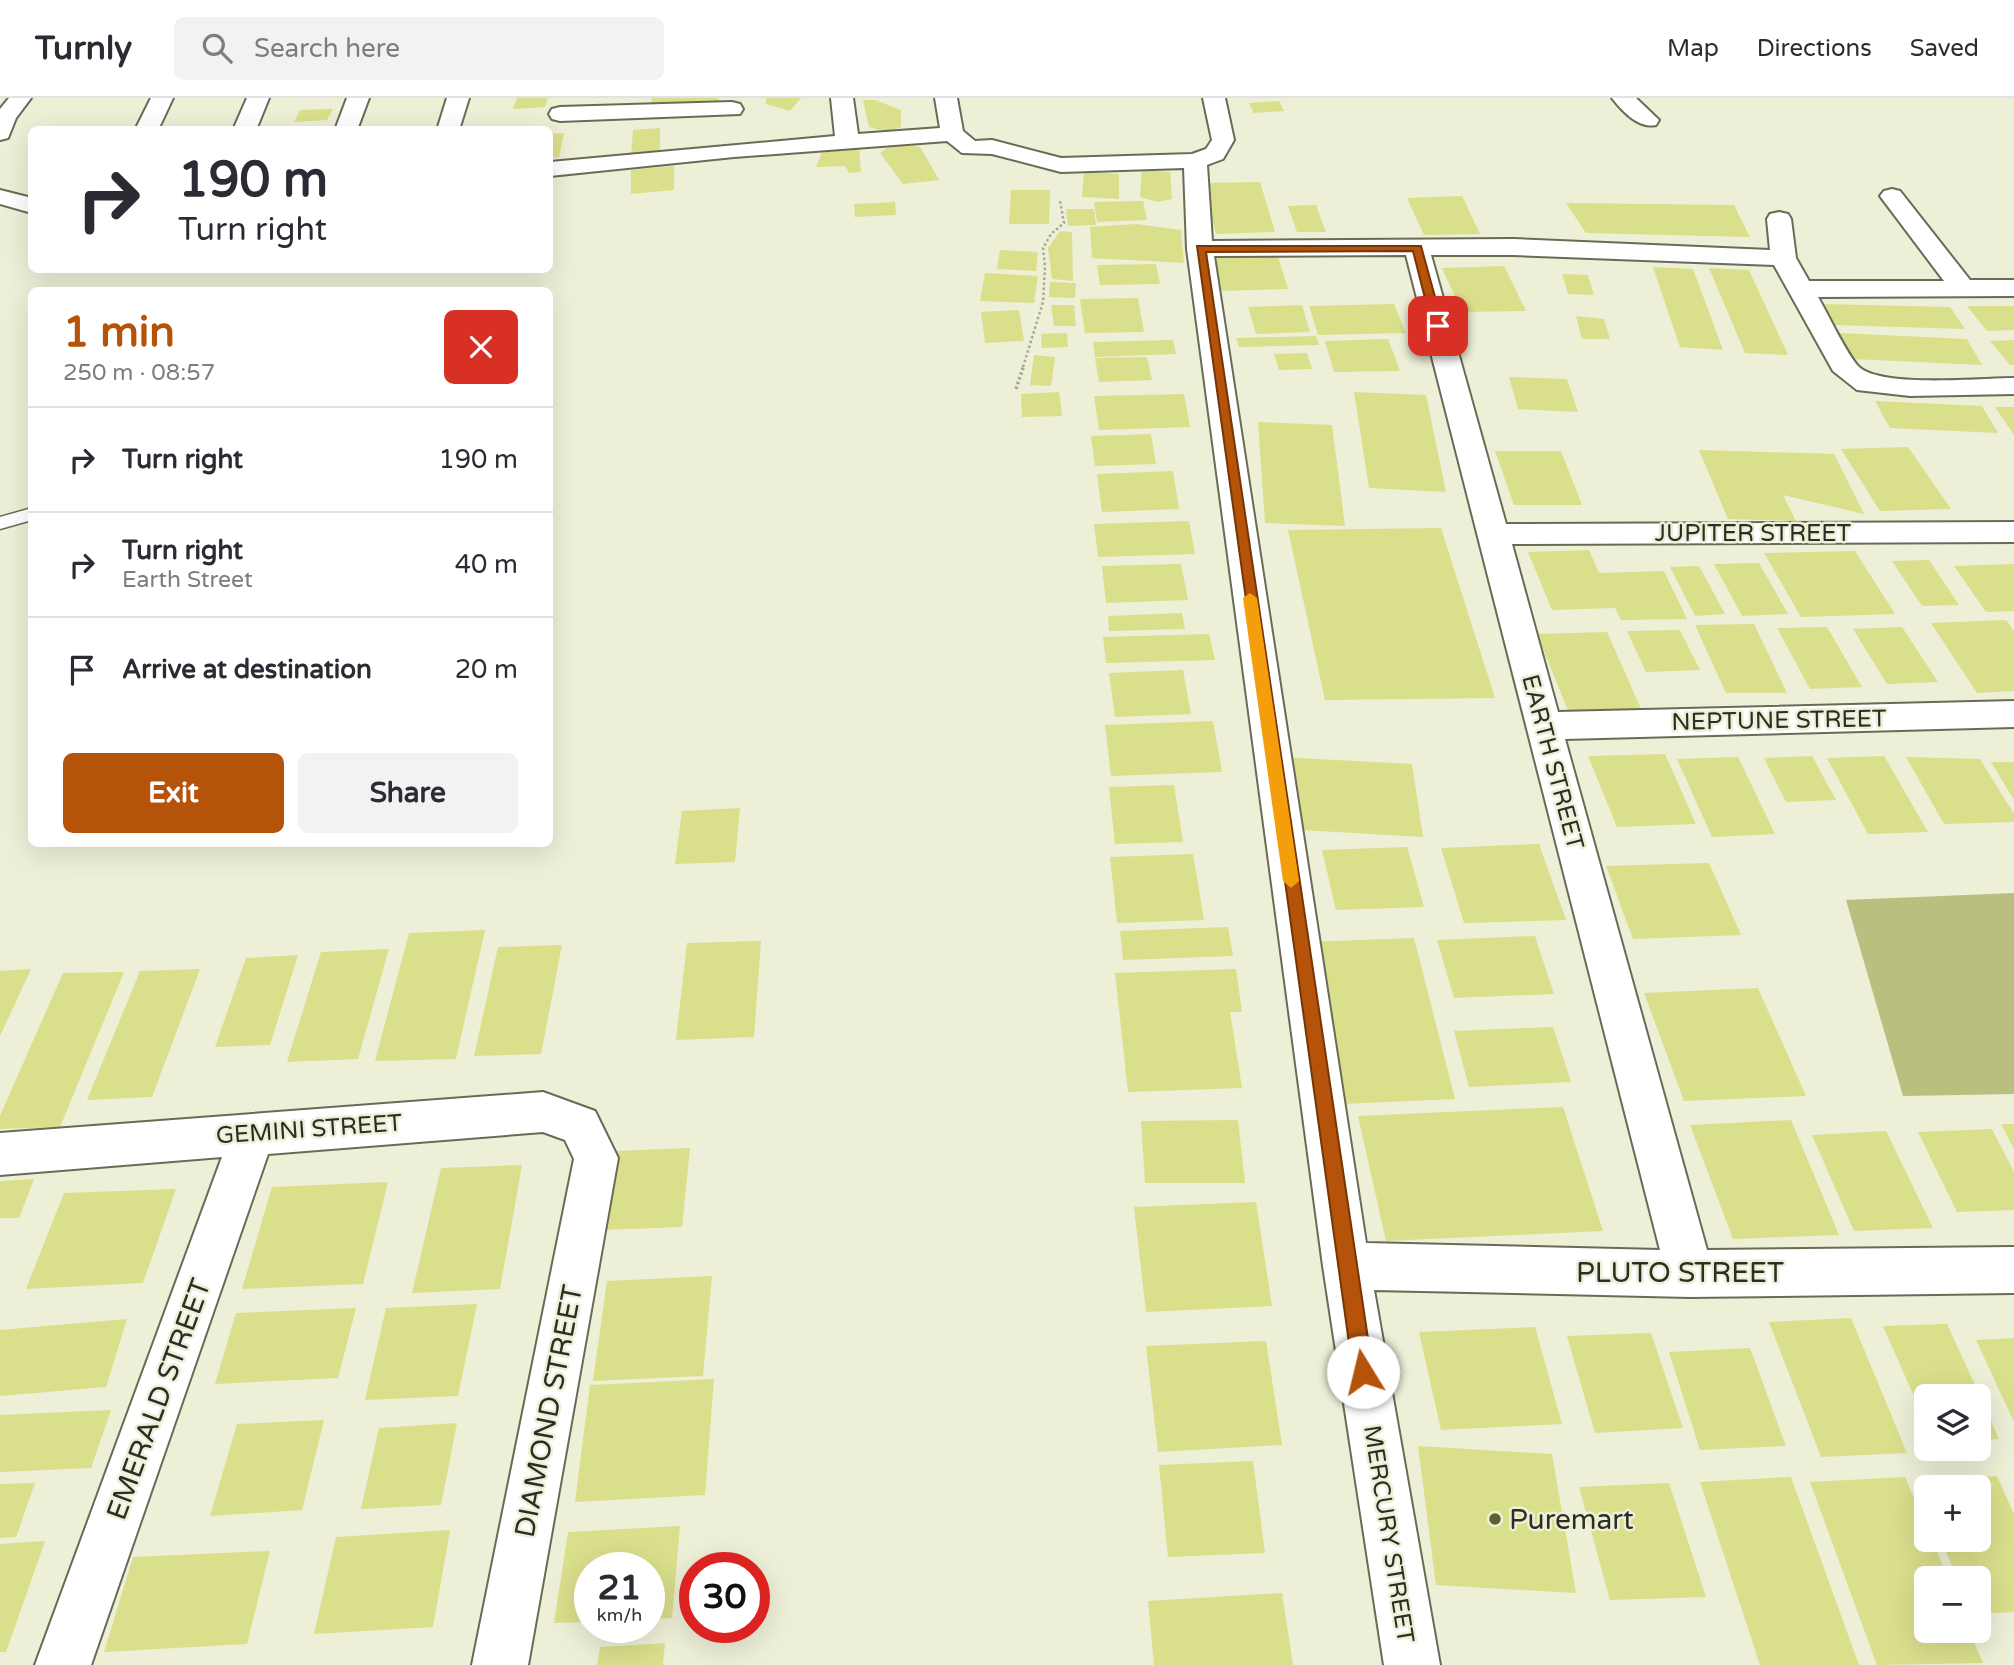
<!DOCTYPE html>
<meta charset="utf-8">
<style>
body{margin:0;font-family:"Varela Round",sans-serif;background:#f2f2f3;color:#2b2b33;height:100vh;display:flex;flex-direction:column;font-size:26px;white-space:nowrap}
*{box-sizing:border-box;margin:0}
p{font-size:23px;color:#7c7c81}
.icon{flex:none;width:38px;height:38px;fill:none;stroke:currentColor;stroke-width:2;stroke-linecap:round;stroke-linejoin:round}
.map{position:relative;flex:1;overflow:hidden}
.sheet{position:absolute;left:28px;top:189px;width:525px;height:560px;display:flex;flex-direction:column;background:#fff;border-radius:10px;box-shadow:0 7px 28px #0002}
.sheet>*{flex:none}
.hud{position:absolute;left:28px;top:28px;width:525px;height:147px;border-radius:10px;box-shadow:0 7px 28px #0002;background:#fff;color:#2b2b33;overflow:hidden}
.tools{position:absolute;left:1914px;top:1286px;display:grid;gap:14px}
.tools a{display:grid;place-items:center;width:77px;height:77px;border-radius:10px;background:#fff;box-shadow:0 7px 28px #0002;font-size:35px}
.speed{position:absolute;left:574px;top:1454px;display:flex;gap:14px;font-size:35px;font-weight:700;text-align:center}
.speed>*{display:grid;place-content:center;width:91px;height:91px;border-radius:50%;background:#fff;box-shadow:0 7px 28px #0002;line-height:1}
.speed small{font-size:18px;font-weight:400}
.speed .limit{border:10px solid #d22;background:#fff;color:#111}
.pin{position:absolute;display:grid;place-items:center;width:60px;height:60px;color:#fff;margin:-30px;border-radius:14px;box-shadow:0 4px 10px #0006}
.me{position:absolute;width:77px;margin:-38px;rotate:351deg;stroke-linejoin:round;filter:drop-shadow(0 0 5px #0008)}
.turn{display:flex;align-items:center;gap:24px;height:147px;padding:0 35px;font-size:32px}
.turn .icon{width:91px;height:91px;stroke-width:2.5}
.turn b{display:block;font-size:49px;line-height:60px}
.round{display:grid;place-items:center;flex:none;width:74px;height:74px;border-radius:10px;background:#f2f2f3}
.head{display:flex;align-items:center;justify-content:space-between;height:119px;padding:0 35px}
h1{font-size:42px;font-weight:800;line-height:52px;color:#b45309}
.cta{display:flex;gap:14px;margin-top:auto;padding:14px 35px}
.cta a{flex:1;height:80px;border-radius:10px;background:#b45309;color:#fff;font-size:28px;font-weight:800;line-height:80px;text-align:center}
.cta a+a{background:#f2f2f3;color:#2b2b33}
ul{padding:0;list-style:none}
li{display:flex;align-items:center;gap:21px;height:105px;padding:0 35px;border-top:2px solid #e1e1e2}
li div{flex:1}
li b{display:block;font-size:26px}
li em{font-style:normal}
header{display:flex;align-items:center;gap:42px;box-sizing:border-box;height:98px;padding:0 35px;background:#fff;border-bottom:2px solid #e1e1e2}
header strong{font-size:33px}
nav{display:flex;gap:38px;margin-inline-start:auto;font-size:24px}
.search{width:490px;height:63px;background:#f2f2f3;display:flex;align-items:center;gap:18px;box-sizing:border-box;padding:0 24px;border-radius:10px;color:#7c7c81;font-size:26px}
.map>svg:first-child{display:block}
</style>
<header>
<strong>Turnly</strong>
<div class="search"><svg class="icon" aria-label="search" viewBox="0 0 24 24"><circle cx="10" cy="10" r="6"/><path d="M15 15l6 6"/></svg>Search here</div>
<nav><a>Map</a><a>Directions</a><a>Saved</a></nav>
</header>
<div class="map">
<svg width="2014" height="1567" viewBox="0 0 2014 1567">
<rect width="100%" height="100%" fill="#edefd7"/>
<path fill="#babe7f" d="M 2014,795 L 2014,996 L 1903,998 L 1846,802 Z"/>
<g fill="#dadf8c">
<path d="M 517,0 L 548,0 L 545,9 L 513,11 Z"/>
<path d="M 652,0 L 719,0 L 718,5 L 651,5 Z"/>
<path d="M 766,0 L 801,0 L 790,13 L 766,6 Z"/>
<path d="M 863,2 L 875,2 L 901,12 L 901,29 L 886,34 L 869,29 Z"/>
<path d="M 1279,3 L 1284,13 L 1254,15 L 1249,5 Z"/>
<path d="M 333,11 L 327,22 L 294,24 L 300,12 Z"/>
<path d="M 660,30 L 660,55 L 631,57 L 633,32 Z"/>
<path d="M 564,35 L 559,59 L 550,60 L 550,36 Z"/>
<path d="M 894,45 L 920,49 L 939,82 L 903,86 L 880,55 Z"/>
<path d="M 859,48 L 861,74 L 849,75 L 845,68 L 816,69 L 824,50 Z"/>
<path d="M 674,68 L 674,92 L 631,96 L 631,72 Z"/>
<path d="M 1142,72 L 1170,74 L 1172,101 L 1158,104 L 1140,99 Z"/>
<path d="M 1084,74 L 1119,76 L 1119,101 L 1082,99 Z"/>
<path d="M 1260,84 L 1275,134 L 1216,136 L 1202,85 Z"/>
<path d="M 1011,92 L 1050,92 L 1049,126 L 1009,126 Z"/>
<path d="M 1462,98 L 1480,136 L 1424,137 L 1407,100 Z"/>
<path d="M 1143,103 L 1147,122 L 1097,124 L 1094,104 Z"/>
<path d="M 895,104 L 896,117 L 855,119 L 854,106 Z"/>
<path d="M 1566,105 L 1734,107 L 1750,139 L 1586,135 Z"/>
<path d="M 1316,107 L 1326,134 L 1297,134 L 1288,108 Z"/>
<path d="M 1066,111 L 1094,111 L 1096,127 L 1068,128 Z"/>
<path d="M 1136,126 L 1181,132 L 1184,165 L 1092,160 L 1090,129 Z"/>
<path d="M 1060,133 L 1072,134 L 1073,183 L 1052,181 L 1048,150 Z"/>
<path d="M 1000,152 L 1038,154 L 1036,173 L 997,171 Z"/>
<path d="M 1277,155 L 1288,191 L 1216,193 L 1207,157 Z"/>
<path d="M 1156,166 L 1160,186 L 1100,187 L 1097,167 Z"/>
<path d="M 1504,168 L 1526,213 L 1462,214 L 1442,170 Z"/>
<path d="M 1653,169 L 1693,171 L 1723,252 L 1680,249 Z"/>
<path d="M 1709,170 L 1749,172 L 1788,257 L 1745,255 Z"/>
<path d="M 985,175 L 1038,178 L 1034,205 L 980,203 Z"/>
<path d="M 1562,176 L 1588,177 L 1594,197 L 1568,196 Z"/>
<path d="M 1050,184 L 1076,185 L 1075,200 L 1049,199 Z"/>
<path d="M 1138,200 L 1144,234 L 1085,235 L 1080,201 Z"/>
<path d="M 1394,206 L 1406,235 L 1318,237 L 1309,208 Z"/>
<path d="M 1822,206 L 1950,209 L 1965,231 L 1833,227 Z"/>
<path d="M 1051,207 L 1074,207 L 1076,228 L 1054,228 Z"/>
<path d="M 1302,207 L 1310,234 L 1256,236 L 1248,209 Z"/>
<path d="M 1967,208 L 2014,208 L 2014,232 L 1987,233 Z"/>
<path d="M 1019,212 L 1024,243 L 985,245 L 981,214 Z"/>
<path d="M 1576,218 L 1604,221 L 1610,241 L 1582,241 Z"/>
<path d="M 1067,235 L 1068,249 L 1042,250 L 1041,236 Z"/>
<path d="M 1839,235 L 1967,241 L 1982,267 L 1852,261 Z"/>
<path d="M 1316,238 L 1319,247 L 1239,249 L 1236,240 Z"/>
<path d="M 1388,241 L 1400,273 L 1334,274 L 1325,243 Z"/>
<path d="M 1173,242 L 1176,256 L 1095,259 L 1093,244 Z"/>
<path d="M 2014,242 L 2014,267 L 2010,267 L 1990,243 Z"/>
<path d="M 1307,255 L 1312,271 L 1279,272 L 1274,256 Z"/>
<path d="M 1034,257 L 1055,259 L 1051,288 L 1030,287 Z"/>
<path d="M 1147,259 L 1152,282 L 1099,284 L 1095,260 Z"/>
<path d="M 1509,279 L 1567,281 L 1578,314 L 1518,311 Z"/>
<path d="M 1059,294 L 1062,318 L 1022,319 L 1021,296 Z"/>
<path d="M 1354,294 L 1426,297 L 1446,394 L 1369,390 Z"/>
<path d="M 1184,296 L 1190,329 L 1099,332 L 1094,298 Z"/>
<path d="M 1875,303 L 1982,308 L 1998,335 L 1890,330 Z"/>
<path d="M 1995,309 L 2014,309 L 2014,337 Z"/>
<path d="M 1258,324 L 1332,327 L 1345,428 L 1265,425 Z"/>
<path d="M 1151,336 L 1156,366 L 1095,368 L 1091,338 Z"/>
<path d="M 1908,349 L 1951,411 L 1880,413 L 1841,351 Z"/>
<path d="M 1699,352 L 1834,356 L 1864,416 L 1783,397 L 1796,423 L 1728,421 Z"/>
<path d="M 1495,353 L 1561,353 L 1582,407 L 1514,407 Z"/>
<path d="M 1173,373 L 1179,411 L 1102,414 L 1097,376 Z"/>
<path d="M 1189,423 L 1195,456 L 1098,459 L 1094,426 Z"/>
<path d="M 1441,430 L 1495,600 L 1325,602 L 1288,432 Z"/>
<path d="M 1589,452 L 1599,475 L 1664,473 L 1687,521 L 1621,522 L 1615,510 L 1552,512 L 1528,454 Z"/>
<path d="M 1855,453 L 1895,516 L 1801,519 L 1764,455 Z"/>
<path d="M 1929,462 L 1959,507 L 1922,508 L 1892,463 Z"/>
<path d="M 1759,465 L 1788,516 L 1742,518 L 1714,466 Z"/>
<path d="M 1181,466 L 1188,502 L 1106,505 L 1102,468 Z"/>
<path d="M 2014,466 L 2014,513 L 1986,514 L 1954,468 Z"/>
<path d="M 1699,468 L 1725,516 L 1695,518 L 1670,469 Z"/>
<path d="M 1182,515 L 1185,531 L 1109,533 L 1108,518 Z"/>
<path d="M 2006,522 L 2014,533 L 2014,593 L 1977,595 L 1931,525 Z"/>
<path d="M 1754,526 L 1787,595 L 1726,595 L 1695,527 Z"/>
<path d="M 1827,529 L 1862,589 L 1810,591 L 1777,530 Z"/>
<path d="M 1902,529 L 1938,584 L 1887,586 L 1853,531 Z"/>
<path d="M 1680,532 L 1700,572 L 1646,574 L 1627,533 Z"/>
<path d="M 1607,534 L 1642,613 L 1569,615 L 1537,536 Z"/>
<path d="M 1209,536 L 1215,562 L 1106,565 L 1103,539 Z"/>
<path d="M 1183,572 L 1191,616 L 1115,619 L 1109,575 Z"/>
<path d="M 1213,623 L 1222,674 L 1111,678 L 1105,627 Z"/>
<path d="M 1665,656 L 1696,726 L 1617,729 L 1588,658 Z"/>
<path d="M 1812,658 L 1836,702 L 1786,704 L 1764,660 Z"/>
<path d="M 1884,658 L 1928,734 L 1868,736 L 1827,660 Z"/>
<path d="M 1279,659 L 1412,666 L 1423,739 L 1284,731 Z"/>
<path d="M 1738,659 L 1775,736 L 1712,739 L 1677,661 Z"/>
<path d="M 1906,659 L 1980,661 L 2014,716 L 2014,724 L 1944,726 Z"/>
<path d="M 1991,664 L 2014,664 L 2014,702 Z"/>
<path d="M 1174,687 L 1183,744 L 1115,746 L 1109,689 Z"/>
<path d="M 740,710 L 735,764 L 675,766 L 682,713 Z"/>
<path d="M 1539,746 L 1566,822 L 1464,825 L 1441,750 Z"/>
<path d="M 1407,749 L 1424,809 L 1336,812 L 1322,752 Z"/>
<path d="M 1193,756 L 1204,822 L 1117,825 L 1110,759 Z"/>
<path d="M 1709,765 L 1741,837 L 1633,841 L 1606,768 Z"/>
<path d="M 1228,829 L 1233,858 L 1123,862 L 1120,833 Z"/>
<path d="M 485,832 L 456,961 L 375,963 L 409,835 Z"/>
<path d="M 1535,838 L 1554,896 L 1454,900 L 1437,842 Z"/>
<path d="M 1414,840 L 1455,1001 L 1341,1006 L 1307,844 Z"/>
<path d="M 761,843 L 754,939 L 676,942 L 687,845 Z"/>
<path d="M 562,847 L 541,956 L 474,958 L 498,849 Z"/>
<path d="M 389,851 L 358,961 L 287,964 L 321,854 Z"/>
<path d="M 298,857 L 270,947 L 215,949 L 246,860 Z"/>
<path d="M 31,871 L 0,938 L 0,873 Z"/>
<path d="M 200,871 L 152,999 L 87,1002 L 140,873 Z"/>
<path d="M 1236,871 L 1242,914 L 1230,914 L 1242,990 L 1128,994 L 1115,875 Z"/>
<path d="M 124,874 L 60,1029 L 0,1031 L 0,1018 L 63,875 Z"/>
<path d="M 1758,890 L 1806,998 L 1684,1003 L 1644,895 Z"/>
<path d="M 1553,929 L 1571,984 L 1469,989 L 1454,933 Z"/>
<path d="M 1563,1009 L 1603,1133 L 1386,1143 L 1358,1018 Z"/>
<path d="M 1238,1022 L 1245,1085 L 1145,1085 L 1141,1023 Z"/>
<path d="M 1791,1022 L 1839,1137 L 1733,1141 L 1690,1027 Z"/>
<path d="M 2001,1026 L 2014,1026 L 2014,1051 Z"/>
<path d="M 1992,1031 L 2014,1074 L 2014,1112 L 1957,1114 L 1918,1034 Z"/>
<path d="M 1886,1033 L 1933,1130 L 1854,1133 L 1812,1037 Z"/>
<path d="M 690,1050 L 682,1129 L 604,1132 L 615,1053 Z"/>
<path d="M 522,1067 L 500,1191 L 412,1195 L 441,1070 Z"/>
<path d="M 34,1081 L 19,1120 L 0,1120 L 0,1083 Z"/>
<path d="M 388,1084 L 363,1186 L 242,1191 L 272,1089 Z"/>
<path d="M 176,1091 L 143,1185 L 26,1191 L 64,1095 Z"/>
<path d="M 1256,1104 L 1272,1208 L 1146,1214 L 1134,1109 Z"/>
<path d="M 712,1178 L 703,1278 L 593,1283 L 607,1183 Z"/>
<path d="M 477,1206 L 458,1298 L 365,1302 L 386,1210 Z"/>
<path d="M 356,1210 L 338,1280 L 215,1286 L 236,1215 Z"/>
<path d="M 1851,1220 L 1907,1355 L 1821,1359 L 1769,1224 Z"/>
<path d="M 127,1221 L 106,1289 L 0,1298 L 0,1232 Z"/>
<path d="M 1947,1226 L 1980,1298 L 1999,1341 L 1979,1342 L 1979,1298 L 1927,1298 L 1927,1328 L 1883,1228 Z"/>
<path d="M 1535,1229 L 1562,1326 L 1441,1332 L 1419,1234 Z"/>
<path d="M 1651,1235 L 1683,1330 L 1595,1335 L 1567,1238 Z"/>
<path d="M 2014,1240 L 2014,1324 L 1976,1242 Z"/>
<path d="M 1266,1243 L 1282,1347 L 1158,1354 L 1146,1248 Z"/>
<path d="M 1750,1250 L 1786,1348 L 1700,1352 L 1669,1254 Z"/>
<path d="M 714,1281 L 705,1397 L 575,1404 L 590,1287 Z"/>
<path d="M 111,1312 L 91,1370 L 0,1374 L 0,1317 Z"/>
<path d="M 324,1322 L 302,1412 L 210,1418 L 237,1326 Z"/>
<path d="M 457,1325 L 441,1407 L 361,1411 L 379,1330 Z"/>
<path d="M 1418,1348 L 1552,1356 L 1576,1495 L 1436,1487 Z"/>
<path d="M 1253,1363 L 1265,1455 L 1168,1459 L 1159,1367 Z"/>
<path d="M 1997,1378 L 2014,1416 L 2014,1514 L 1979,1516 L 1979,1480 L 1957,1480 L 1941,1442 L 1979,1442 L 1979,1390 L 1927,1390 L 1927,1407 L 1916,1382 Z"/>
<path d="M 1791,1379 L 1859,1567 L 1760,1567 L 1700,1384 Z"/>
<path d="M 1905,1379 L 1927,1430 L 1927,1442 L 1932,1442 L 1948,1480 L 1927,1480 L 1927,1533 L 1969,1533 L 1983,1565 L 1877,1567 L 1810,1384 Z"/>
<path d="M 35,1385 L 16,1439 L 0,1440 L 0,1386 Z"/>
<path d="M 1669,1385 L 1706,1499 L 1610,1502 L 1579,1389 Z"/>
<path d="M 680,1428 L 672,1520 L 649,1521 L 649,1470 L 590,1470 L 590,1524 L 554,1525 L 568,1434 Z"/>
<path d="M 450,1432 L 433,1529 L 314,1536 L 336,1439 Z"/>
<path d="M 45,1443 L 6,1554 L 0,1554 L 0,1446 Z"/>
<path d="M 270,1453 L 247,1546 L 104,1554 L 133,1459 Z"/>
<path d="M 1282,1495 L 1293,1567 L 1154,1567 L 1148,1503 Z"/>
<path d="M 665,1545 L 663,1567 L 597,1567 L 600,1549 Z"/>
</g>
<g fill="none" stroke-linecap="round" stroke-linejoin="round">
<g stroke="#696b57" stroke-width="3">
<path id="service" d="M 32,410 L 32,422 L 0,431 L 0,419 Z"/>
</g>
<g stroke="#696b57" stroke-width="4">
<g id="minor">
<path d="M 9,0 L 31,0 L 16,20 L 8,40 L 0,42 L 0,11 Z"/>
<path d="M 151,0 L 173,0 L 158,32 L 135,32 Z"/>
<path d="M 247,0 L 269,0 L 256,32 L 233,32 Z"/>
<path d="M 347,0 L 369,0 L 357,32 L 335,32 Z"/>
<path d="M 447,0 L 469,0 L 459,32 L 437,32 Z"/>
<path d="M 831,0 L 853,0 L 858,36 L 940,30 L 935,0 L 957,0 L 963,33 L 975,43 L 992,42 L 1061,60 L 1192,56 L 1206,51 L 1212,42 L 1203,0 L 1225,0 L 1234,42 L 1223,61 L 1207,67 L 1212,143 L 1514,141 L 1770,152 L 1767,121 L 1770,116 L 1779,114 L 1788,116 L 1791,121 L 1796,160 L 1809,183 L 1944,183 L 1880,98 L 1884,93 L 1892,91 L 1900,93 L 1970,182 L 2014,182 L 2014,198 L 1818,199 C 1828,216 1847,257 1859,269 C 1883,290 1980,280 2014,280 L 2014,296 L 1910,298 L 1857,292 L 1833,273 L 1774,167 L 1514,157 L 1431,157 L 1506,426 L 2014,424 L 2014,444 L 1512,446 L 1558,614 L 2014,603 L 2014,629 L 1565,641 L 1707,1152 L 2014,1149 L 2014,1195 L 1690,1199 L 1374,1192 L 1440,1567 L 1384,1567 L 1323,1168 L 1187,151 L 1184,70 L 1061,74 L 992,56 L 962,55 L 947,43 L 734,59 L 550,78 L 550,64 L 835,38 ZM 1406,157 L 1660,1152 L 1366,1145 L 1214,158 Z"/>
<path d="M 1612,0 L 1636,0 L 1659,22 L 1656,27 C 1639,31 1622,13 1612,0 Z"/>
<path d="M 732,4 L 740,6 L 743,11 L 740,16 L 560,23 L 552,21 L 549,16 L 552,11 L 560,9 Z"/>
<path d="M 0,92 L 32,100 L 32,115 L 0,106 Z"/>
<path d="M 543,994 L 595,1013 L 618,1060 L 528,1567 L 472,1567 L 574,1061 L 565,1042 L 543,1034 L 268,1056 L 91,1567 L 35,1567 L 222,1059 L 0,1077 L 0,1035 Z"/>
</g>
</g>
<path stroke="#a7a997" stroke-width="2.5" stroke-dasharray="2.5 2.5" stroke-linecap="butt" d="M 1023,269 L 1043,204 L 1045,168 L 1043,150 L 1051,136 L 1064,125 L 1060,103"/>
<path stroke="#a7a997" stroke-width="3.5" stroke-dasharray="2.5 2.5" stroke-linecap="butt" d="M 1016,291 L 1024,267"/>
<use href="#service" fill="#fff" fill-rule="evenodd"/>
<use href="#minor" fill="#fff" fill-rule="evenodd"/>
</g>
<path fill="#b45309" stroke="#753606" stroke-width="2" d="M 1197,148 L 1421,148 L 1443,228 L 1438,232 L 1432,228 L 1413,153 L 1206,154 L 1373,1274 L 1370,1281 L 1363,1284 L 1356,1281 L 1353,1274 Z"/>
<path fill="#f59e0b" d="M 1250,495 L 1257,500 L 1299,783 L 1291,790 L 1283,783 L 1243,500 Z"/>
<circle fill="#5e602e" stroke="#edefd7" stroke-width="2.5" cx="1495" cy="1421" r="7"/>
<g text-anchor="middle" stroke-width="5" stroke-linejoin="round" paint-order="stroke">
<g font-size="24" fill="#2c2d24" stroke="#edefd7">
<text x="1753" y="443">JUPITER STREET</text>
<text transform="translate(1779 622) rotate(-1)" y="8">NEPTUNE STREET</text>
<text transform="translate(1553 664) rotate(75)" y="8">EARTH STREET</text>
<text transform="translate(309 1031) rotate(-4)" y="8">GEMINI STREET</text>
<text transform="translate(1389 1436) rotate(81)" y="8">MERCURY STREET</text>
</g>
<g font-size="28" fill="#2c2d24" stroke="#edefd7">
<text x="1680" y="1184">PLUTO STREET</text>
<text transform="translate(158 1301) rotate(-70)" y="10">EMERALD STREET</text>
<text transform="translate(548 1313) rotate(-79)" y="10">DIAMOND STREET</text>
</g>
<g font-size="28" fill="#2c2d24" stroke="#edefd7" text-anchor="start">
<text x="1509" y="1431">Puremart</text>
</g>
</g>
</svg>
<div class="tools">
<a><svg class="icon" aria-label="layers" viewBox="0 0 24 24"><path d="M12 4l9 5-9 5-9-5zM3 14l9 5 9-5"/></svg></a>
<a>+</a>
<a>−</a>
</div>
<div class="speed"><div>21<small>km/h</small></div><div class="limit">30</div></div>
<div class="pin" style="left:1438px;top:228px;background:#d93025"><svg class="icon" aria-label="arrive" viewBox="0 0 24 24"><path d="M6 21V4h12l-3 4 3 4H6"/></svg></div>
<svg class="me" style="left:1363px;top:1274px" viewBox="-20 -20 40 40"><circle r="19" fill="#fff"/><path d="M0-13L10 11 0 6-10 11z" fill="#b45309"/></svg>
<div class="hud">
<div class="turn"><svg class="icon" aria-label="right" viewBox="0 0 24 24"><path d="M7 20v-9h11M14 6l5 5-5 5"/></svg><div><b>190 m</b>Turn right</div></div>
</div>
<section class="sheet">
<div class="head"><div><h1>1 min</h1><p>250 m · 08:57</p></div><a class="round" style="background:#d93025;color:#fff"><svg class="icon" aria-label="close" viewBox="0 0 24 24"><path d="M6 6l12 12M18 6L6 18"/></svg></a></div>
<ul>
<li><svg class="icon" aria-label="right" viewBox="0 0 24 24"><path d="M7 20v-9h11M14 6l5 5-5 5"/></svg><div><b>Turn right</b></div><em>190 m</em></li>
<li><svg class="icon" aria-label="right" viewBox="0 0 24 24"><path d="M7 20v-9h11M14 6l5 5-5 5"/></svg><div><b>Turn right</b><p>Earth Street</p></div><em>40 m</em></li>
<li><svg class="icon" aria-label="arrive" viewBox="0 0 24 24"><path d="M6 21V4h12l-3 4 3 4H6"/></svg><div><b>Arrive at destination</b></div><em>20 m</em></li>
</ul>
<div class="cta"><a>Exit</a><a>Share</a></div>
</section>
</div>
